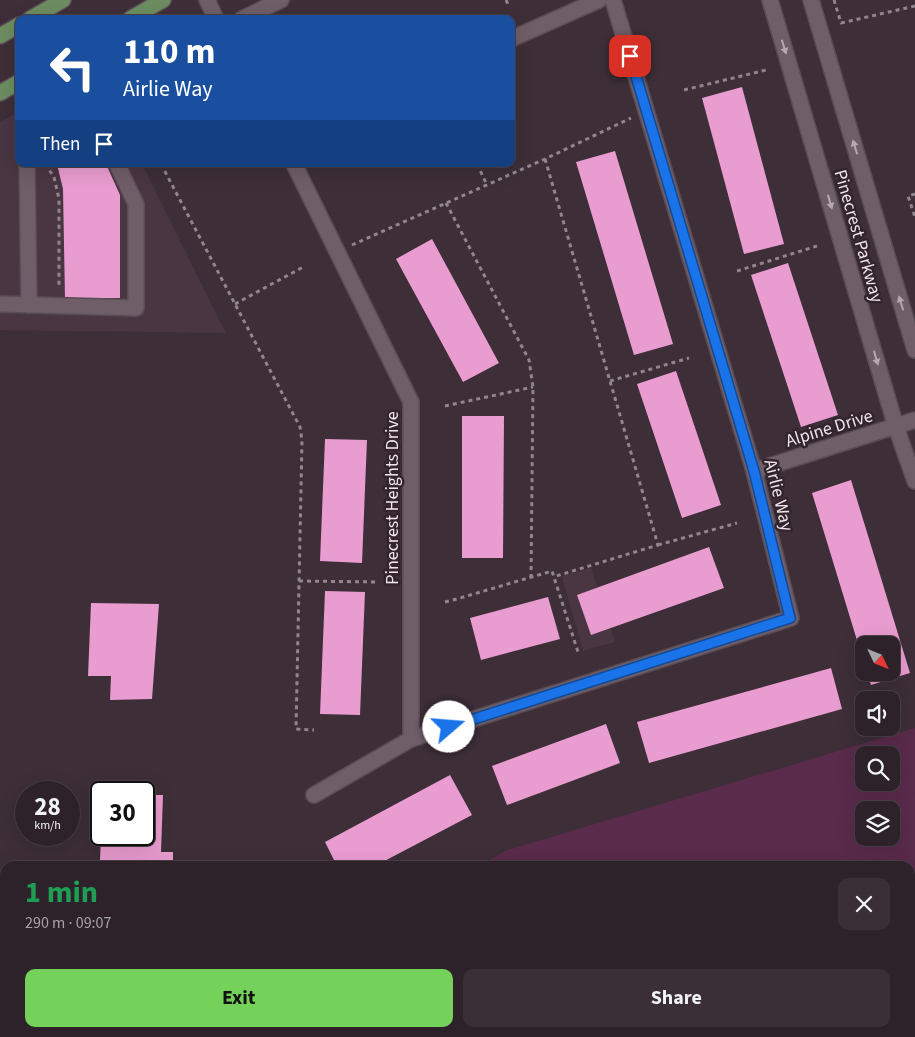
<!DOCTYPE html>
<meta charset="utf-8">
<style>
body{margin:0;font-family:"Source Sans 3",sans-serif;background:#3a2f36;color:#f1f3f6;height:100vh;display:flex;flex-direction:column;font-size:19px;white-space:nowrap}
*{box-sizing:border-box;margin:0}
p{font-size:16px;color:#a7a4a8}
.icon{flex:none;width:28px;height:28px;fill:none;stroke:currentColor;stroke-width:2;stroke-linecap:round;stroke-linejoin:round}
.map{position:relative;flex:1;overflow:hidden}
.drawer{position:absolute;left:0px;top:861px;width:915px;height:176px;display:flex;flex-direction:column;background:#2e222a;border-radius:15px 15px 0 0;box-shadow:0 5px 20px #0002,0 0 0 1px #493f47}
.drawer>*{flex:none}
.guide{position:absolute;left:15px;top:15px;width:500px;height:152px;border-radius:10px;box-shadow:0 5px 20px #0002,0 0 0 1px #493f47;background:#1a4fa0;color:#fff;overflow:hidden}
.needle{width:32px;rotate:133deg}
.controls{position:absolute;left:855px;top:636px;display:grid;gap:10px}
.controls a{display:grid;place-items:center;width:45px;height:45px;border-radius:10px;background:#2e222a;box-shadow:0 5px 20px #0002,0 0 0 1px #493f47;font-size:25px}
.speed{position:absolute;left:15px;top:781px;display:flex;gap:10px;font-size:25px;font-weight:700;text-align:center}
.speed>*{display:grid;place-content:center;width:65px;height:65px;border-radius:50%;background:#2e222a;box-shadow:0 5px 20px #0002,0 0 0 1px #493f47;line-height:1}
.speed small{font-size:12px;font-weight:400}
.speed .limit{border:2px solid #111;border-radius:8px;background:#fff;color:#111}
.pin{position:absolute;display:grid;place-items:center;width:42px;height:42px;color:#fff;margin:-21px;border-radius:10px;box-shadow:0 2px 8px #0006}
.me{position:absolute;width:55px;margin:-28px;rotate:72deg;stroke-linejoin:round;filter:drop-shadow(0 0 4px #0008)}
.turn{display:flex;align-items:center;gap:18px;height:105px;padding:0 25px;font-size:22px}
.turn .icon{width:65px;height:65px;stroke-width:2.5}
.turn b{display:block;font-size:35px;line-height:42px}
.then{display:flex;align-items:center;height:48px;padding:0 25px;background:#0003;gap:10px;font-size:19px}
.round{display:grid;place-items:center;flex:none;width:52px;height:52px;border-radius:10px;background:#3a2f36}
.overview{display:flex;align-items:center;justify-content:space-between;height:85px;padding:0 25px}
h1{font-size:30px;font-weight:700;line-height:38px;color:#1e9e55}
.action{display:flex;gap:10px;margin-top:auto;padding:10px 25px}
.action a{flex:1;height:58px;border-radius:10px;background:#74d25b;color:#111;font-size:20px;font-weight:700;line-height:58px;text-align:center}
.action a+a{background:#3a2f36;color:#f1f3f6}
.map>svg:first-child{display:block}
</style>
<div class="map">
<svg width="915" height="1037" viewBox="0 0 915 1037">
<rect width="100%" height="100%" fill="#3d2e38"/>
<g fill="#4a3543">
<path d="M 19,112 L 19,164 L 142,164 L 226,333 L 0,330 L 0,122 Z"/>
<path d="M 591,568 L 615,642 L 583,651 L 562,576 Z"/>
</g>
<path fill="#5a2b4b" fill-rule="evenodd" d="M 915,728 L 915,1037 L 307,1037 L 308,1032 L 910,1032 L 910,866 L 479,866 L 505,851 ZM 864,755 L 891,755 L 891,782 L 864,782 ZM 864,810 L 891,810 L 891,838 L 864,838 Z"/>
<g fill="#e99ccf">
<path d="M 742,87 L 784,244 L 744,254 L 702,98 Z"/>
<path d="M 615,151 L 673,344 L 634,355 L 576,162 Z"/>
<path d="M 57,164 L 106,164 L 120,195 L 120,298 L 65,299 L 63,189 Z"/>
<path d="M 432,239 L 499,363 L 463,382 L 396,259 Z"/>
<path d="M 788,263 L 838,415 L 801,427 L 751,275 Z"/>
<path d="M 676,371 L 721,505 L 682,518 L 637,384 Z"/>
<path d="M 462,416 L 504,416 L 503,558 L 462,558 Z"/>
<path d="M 325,439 L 367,440 L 362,563 L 320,561 Z"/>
<path d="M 851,480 L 910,673 L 871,685 L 867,672 L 891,672 L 891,645 L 864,645 L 863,660 L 812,493 Z"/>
<path d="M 709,547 L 724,588 L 591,635 L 577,595 Z"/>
<path d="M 325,591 L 365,592 L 360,715 L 320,714 Z"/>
<path d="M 548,597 L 560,639 L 481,660 L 470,618 Z"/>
<path d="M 91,603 L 159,604 L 152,699 L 110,700 L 111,676 L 88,676 Z"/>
<path d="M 831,668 L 842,709 L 649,763 L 637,722 Z"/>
<path d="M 606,724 L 620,763 L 507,805 L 492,766 Z"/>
<path d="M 450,775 L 472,815 L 375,866 L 337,866 L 325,842 Z"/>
<path d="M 144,795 L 163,795 L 161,852 L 173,852 L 173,866 L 141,866 L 141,861 L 100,860 L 101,835 L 144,835 Z"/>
<rect x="156" y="1032" width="43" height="5"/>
</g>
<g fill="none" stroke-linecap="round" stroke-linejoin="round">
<g stroke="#594c54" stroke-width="18">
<g id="minor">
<path d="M 207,0 L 216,19"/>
<path d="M 770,0 L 896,427 L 915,481"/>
<path d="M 811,0 L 915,350"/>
<path d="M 242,19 L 281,0"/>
<path d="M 511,39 L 599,0"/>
<path d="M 27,164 L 29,305"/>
<path d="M 294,164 L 411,402 L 411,739"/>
<path d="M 0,304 L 136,308 L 136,204 L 117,164"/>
<path d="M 754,471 L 915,420"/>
<path d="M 314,795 L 411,739 L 791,618 L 754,471 L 613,0"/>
</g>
</g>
<g stroke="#594c54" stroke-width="18">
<g id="major">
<path d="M 30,19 L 63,0"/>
<path d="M 130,19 L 163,0"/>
<path d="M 0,36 L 19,25"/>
<path d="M 0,93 L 19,82"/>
</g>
</g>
<g stroke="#92868e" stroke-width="3" stroke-dasharray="4 4" stroke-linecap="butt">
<path d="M 506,0 L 508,4"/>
<path d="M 834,0 L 841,23 L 915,6"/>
<path d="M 684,90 L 766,70"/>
<path d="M 545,159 L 658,545 L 553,577"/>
<path d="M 45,164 L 54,177 L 59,199 L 59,287"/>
<path d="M 161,164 L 300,427 L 302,441 L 296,729 L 314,730"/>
<path d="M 477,164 L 487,185"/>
<path d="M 915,194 L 908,196 L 915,217"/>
<path d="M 446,203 L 529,360 L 533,387 L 531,577"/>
<path d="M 352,245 L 545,159 L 631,118"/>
<path d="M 737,271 L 817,246"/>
<path d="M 235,304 L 305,266"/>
<path d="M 610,381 L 689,358"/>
<path d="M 445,406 L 533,387"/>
<path d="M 658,545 L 737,523"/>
<path d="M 299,581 L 378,582"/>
<path d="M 445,602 L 453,600 L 552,571 L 578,652"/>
<path d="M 910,1023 L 915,1022"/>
<path d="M 883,1037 L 889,1032"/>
</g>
<use href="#minor" stroke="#6f5d68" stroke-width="15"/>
<use href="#major" stroke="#6d8c60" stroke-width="15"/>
</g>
<defs><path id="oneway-solid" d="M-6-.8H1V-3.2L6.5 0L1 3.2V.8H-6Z" transform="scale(1.25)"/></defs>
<g fill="#b5a8b0">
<use href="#oneway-solid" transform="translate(784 47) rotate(73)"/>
<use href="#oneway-solid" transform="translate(855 147) rotate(-107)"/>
<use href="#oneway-solid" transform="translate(830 202) rotate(74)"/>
<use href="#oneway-solid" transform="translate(901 303) rotate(-107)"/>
<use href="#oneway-solid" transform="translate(876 358) rotate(74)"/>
</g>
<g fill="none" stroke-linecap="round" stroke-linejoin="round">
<g stroke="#114b97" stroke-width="12">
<path id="route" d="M 449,727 L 790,618 L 754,471 L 630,56"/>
</g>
<use href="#route" stroke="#1a73e8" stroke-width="9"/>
</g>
<g text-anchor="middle" stroke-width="5" stroke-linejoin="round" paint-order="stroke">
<g font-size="18" fill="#efe5eb" stroke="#33242d">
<text transform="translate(859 236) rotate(74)" y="6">Pinecrest Parkway</text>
<text transform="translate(829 428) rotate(-17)" y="6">Alpine Drive</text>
<text transform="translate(779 495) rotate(76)" y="6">Airlie Way</text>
<text transform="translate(392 498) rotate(-90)" y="6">Pinecrest Heights Drive</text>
</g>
</g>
</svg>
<div class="controls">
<a><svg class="needle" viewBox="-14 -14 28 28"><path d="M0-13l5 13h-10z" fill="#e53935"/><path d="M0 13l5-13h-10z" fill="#a7a4a8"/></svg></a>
<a><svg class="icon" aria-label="sound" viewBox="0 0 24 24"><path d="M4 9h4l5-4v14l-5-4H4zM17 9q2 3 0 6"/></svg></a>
<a><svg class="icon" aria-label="search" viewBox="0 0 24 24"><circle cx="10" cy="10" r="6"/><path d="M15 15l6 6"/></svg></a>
<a><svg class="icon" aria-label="layers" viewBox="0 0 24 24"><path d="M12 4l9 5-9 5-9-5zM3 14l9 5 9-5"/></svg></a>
</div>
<div class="speed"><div>28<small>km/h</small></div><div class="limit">30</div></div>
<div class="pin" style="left:630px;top:56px;background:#d93025"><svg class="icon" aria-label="arrive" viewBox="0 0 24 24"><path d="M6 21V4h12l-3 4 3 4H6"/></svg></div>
<svg class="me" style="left:449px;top:727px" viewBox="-20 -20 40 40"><circle r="19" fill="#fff"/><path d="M0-13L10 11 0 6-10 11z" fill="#1a73e8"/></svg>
<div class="guide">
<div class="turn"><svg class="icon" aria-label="left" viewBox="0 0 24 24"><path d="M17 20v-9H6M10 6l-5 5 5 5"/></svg><div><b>110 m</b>Airlie Way</div></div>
<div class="then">Then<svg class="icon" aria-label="arrive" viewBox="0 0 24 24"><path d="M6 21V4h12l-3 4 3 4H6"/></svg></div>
</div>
<section class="drawer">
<div class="overview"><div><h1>1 min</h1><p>290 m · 09:07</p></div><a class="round"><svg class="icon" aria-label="close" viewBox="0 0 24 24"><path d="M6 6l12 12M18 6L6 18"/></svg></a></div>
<div class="action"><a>Exit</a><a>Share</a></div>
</section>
</div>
